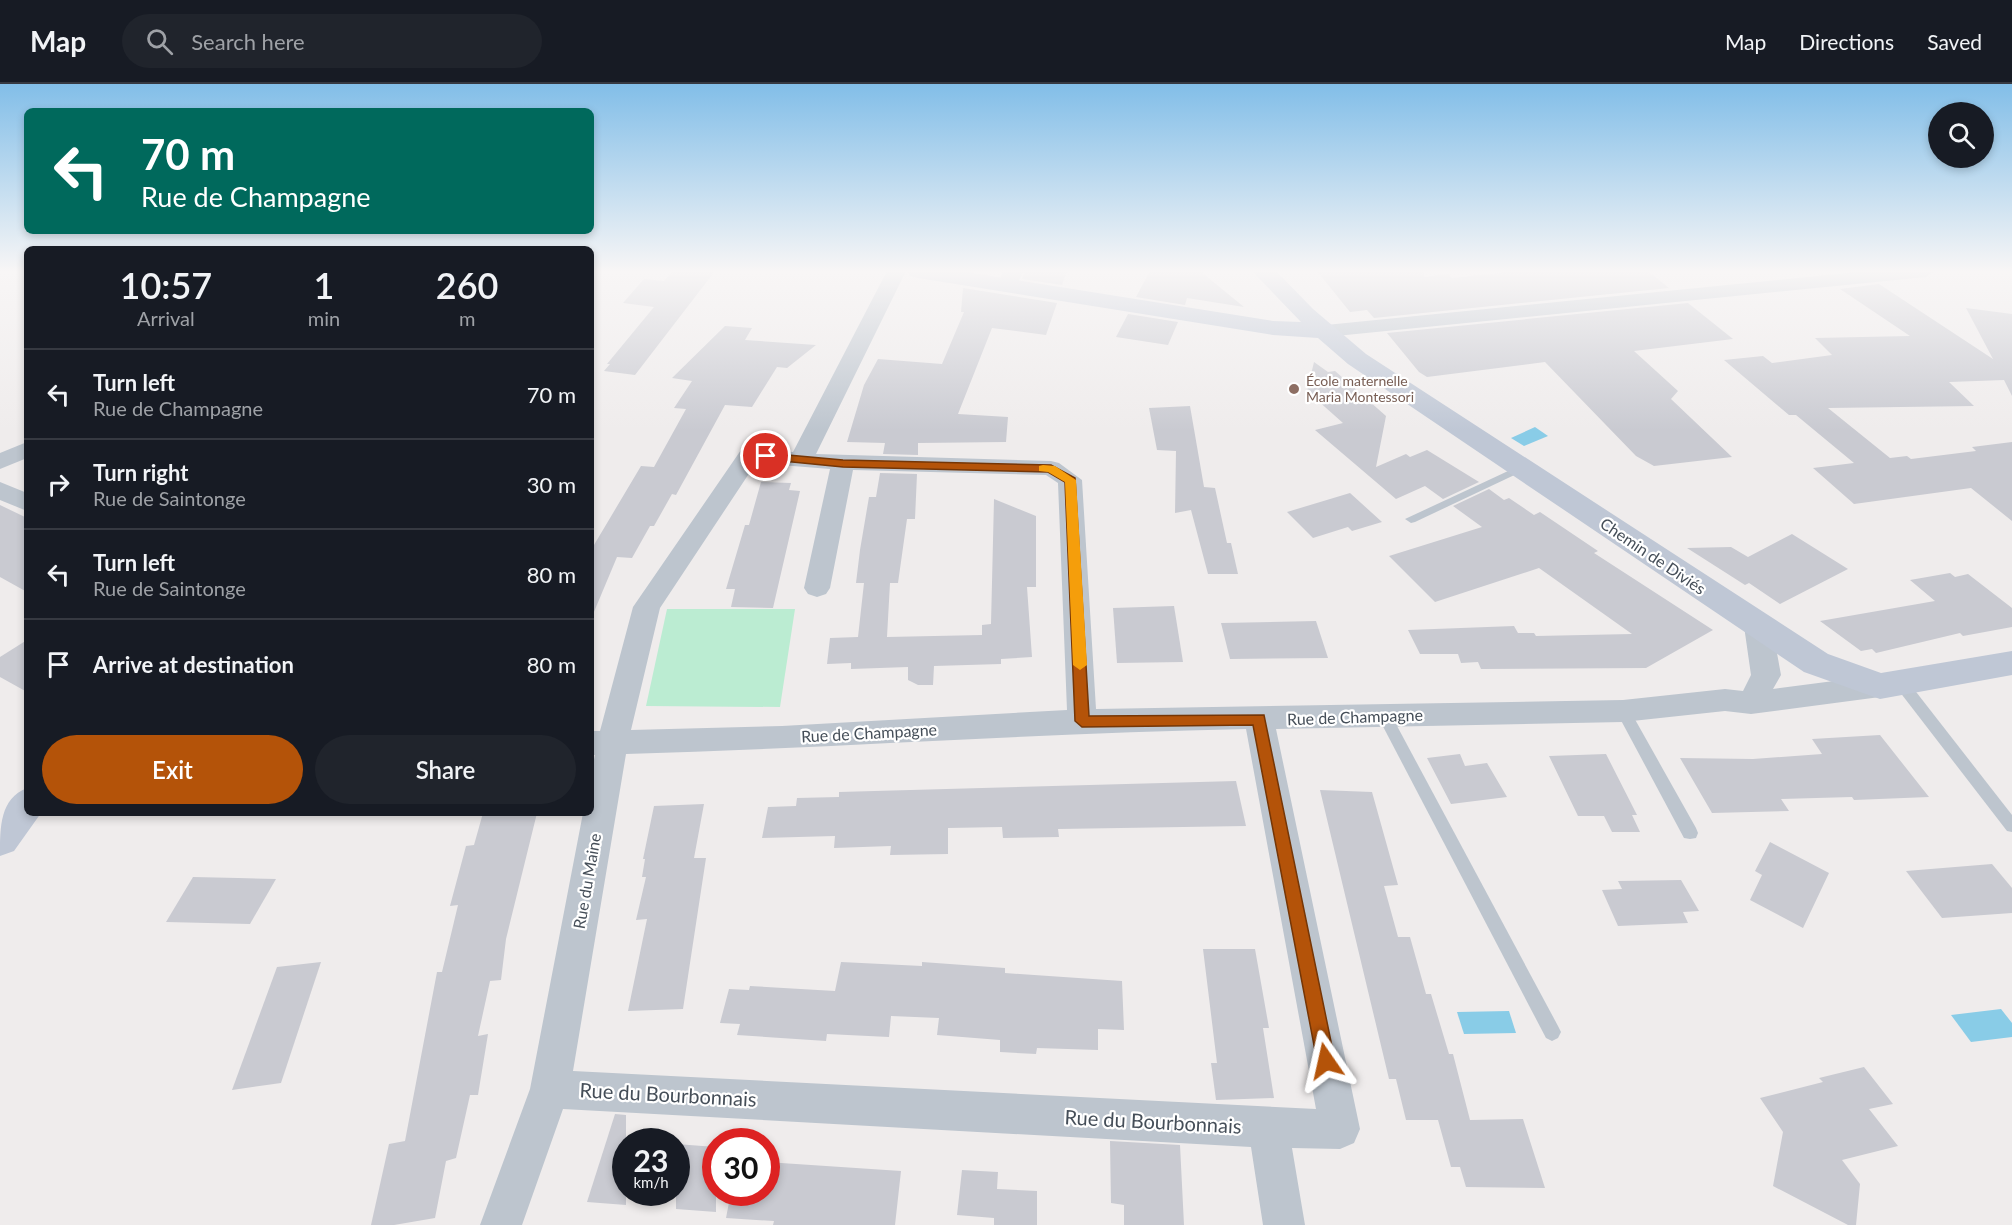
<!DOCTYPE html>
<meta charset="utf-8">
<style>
body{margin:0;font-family:Lato,sans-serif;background:#20242c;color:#f1f3f6;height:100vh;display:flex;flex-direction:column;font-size:22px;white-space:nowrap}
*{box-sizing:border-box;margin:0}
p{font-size:20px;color:#9ea1a6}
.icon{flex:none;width:33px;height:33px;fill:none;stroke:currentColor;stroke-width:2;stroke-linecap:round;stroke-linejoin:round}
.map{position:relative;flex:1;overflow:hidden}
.side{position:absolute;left:24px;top:162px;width:570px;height:570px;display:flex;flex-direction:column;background:#171b24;border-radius:9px;box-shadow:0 3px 9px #0003}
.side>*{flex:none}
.hud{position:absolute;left:24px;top:24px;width:570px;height:126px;border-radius:9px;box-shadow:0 3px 9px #0003;background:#00695c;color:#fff;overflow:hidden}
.fabs{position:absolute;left:1928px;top:18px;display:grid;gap:12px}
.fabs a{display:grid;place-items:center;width:66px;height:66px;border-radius:50%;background:#171b24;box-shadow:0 3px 9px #0003;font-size:30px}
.speed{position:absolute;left:612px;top:1044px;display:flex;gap:12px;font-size:30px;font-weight:700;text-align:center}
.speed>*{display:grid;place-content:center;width:78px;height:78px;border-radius:50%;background:#171b24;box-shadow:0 3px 9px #0003;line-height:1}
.speed small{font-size:15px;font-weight:400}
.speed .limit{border:9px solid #d22;background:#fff;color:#111}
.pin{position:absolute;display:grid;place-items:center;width:51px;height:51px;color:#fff;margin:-26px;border:3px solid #fff;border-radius:50%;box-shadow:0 2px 6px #0007}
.me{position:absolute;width:66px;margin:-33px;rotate:349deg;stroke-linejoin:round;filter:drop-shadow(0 0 4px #0008)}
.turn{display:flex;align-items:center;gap:21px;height:126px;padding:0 18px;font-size:27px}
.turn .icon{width:78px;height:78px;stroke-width:2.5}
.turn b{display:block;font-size:42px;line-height:51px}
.eta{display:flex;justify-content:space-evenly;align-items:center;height:102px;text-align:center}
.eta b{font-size:36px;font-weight:600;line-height:42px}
.primary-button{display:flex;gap:12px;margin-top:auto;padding:12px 18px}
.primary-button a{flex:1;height:69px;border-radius:36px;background:#b45309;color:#fff;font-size:24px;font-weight:600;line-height:69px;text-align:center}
.primary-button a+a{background:#20242c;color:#f1f3f6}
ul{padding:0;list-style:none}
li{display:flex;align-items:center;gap:18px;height:90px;padding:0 18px;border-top:2px solid #363941}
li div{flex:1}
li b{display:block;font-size:22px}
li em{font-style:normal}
header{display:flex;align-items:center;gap:36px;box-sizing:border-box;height:84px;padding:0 30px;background:#171b24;border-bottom:2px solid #363941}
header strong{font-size:28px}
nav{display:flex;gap:33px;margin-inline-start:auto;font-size:21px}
.search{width:420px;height:54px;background:#20242c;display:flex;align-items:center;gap:15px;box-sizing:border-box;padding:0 21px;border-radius:33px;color:#9ea1a6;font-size:22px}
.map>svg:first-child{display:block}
</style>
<header>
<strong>Map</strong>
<div class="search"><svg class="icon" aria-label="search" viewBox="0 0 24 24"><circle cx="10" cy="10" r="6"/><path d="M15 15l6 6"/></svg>Search here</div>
<nav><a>Map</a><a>Directions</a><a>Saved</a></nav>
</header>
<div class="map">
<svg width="2012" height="1141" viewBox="0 0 2012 1141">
<rect width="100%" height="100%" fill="#efecec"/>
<path fill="#bbecd2" d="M 667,525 L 795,525 L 780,623 L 646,622 Z"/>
<g fill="#89cce7">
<path d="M 1535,343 L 1548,352 L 1524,362 L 1511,354 Z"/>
<path d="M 2001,925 L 2012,939 L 2012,953 L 1971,958 L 1951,931 Z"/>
<path d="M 1509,927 L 1516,949 L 1464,950 L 1457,928 Z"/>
</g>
<g fill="#c9cad1">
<path d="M 673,187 L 715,187 L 635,291 L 604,287 L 610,280 L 607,280 L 654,223 L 623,219 L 644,195 L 664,197 Z"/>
<path d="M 1025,187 L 1067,187 L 1062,201 L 1022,195 Z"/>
<path d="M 1150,187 L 1200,187 L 1244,223 L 1187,214 L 1185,221 L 1136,213 Z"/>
<path d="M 1317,187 L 1424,187 L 1424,193 L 1448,190 L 1452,194 L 1518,187 L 1648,187 L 1669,204 L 1374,234 L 1367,226 L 1350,228 Z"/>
<path d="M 1879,200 L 1993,275 L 1966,224 L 2012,230 L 2012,312 L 2004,296 L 1949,298 L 1974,322 L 1828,324 L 1890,374 L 1907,372 L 1911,375 L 1976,367 L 1972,363 L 2012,358 L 2012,437 L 1971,404 L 1854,420 L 1813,384 L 1854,379 L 1796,331 L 1789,331 L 1724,276 L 1763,272 L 1772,279 L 1832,271 L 1815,254 L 1910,252 L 1840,205 Z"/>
<path d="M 963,204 L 1057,219 L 1046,251 L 992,244 L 958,330 L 1008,333 L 1006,358 L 918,359 L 918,371 L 883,370 L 885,359 L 847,358 L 864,301 L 878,275 L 942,280 L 964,228 L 961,228 Z"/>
<path d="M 1688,219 L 1733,255 L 1634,267 L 1678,307 L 1671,315 L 1732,373 L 1654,382 L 1636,372 L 1545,278 L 1427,293 L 1419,288 L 1387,249 Z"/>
<path d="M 1128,230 L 1178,238 L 1168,261 L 1116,253 Z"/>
<path d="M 725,242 L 752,244 L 745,256 L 816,261 L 787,284 L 777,283 L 752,323 L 725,321 L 676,411 L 672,410 L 654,442 L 650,442 L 632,474 L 617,473 L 591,535 L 591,466 L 641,382 L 654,383 L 686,325 L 674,324 L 692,297 L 672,294 Z"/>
<path d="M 1314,278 L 1328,288 L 1335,287 L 1386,332 L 1376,383 L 1406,370 L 1410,373 L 1427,366 L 1479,398 L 1443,415 L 1425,402 L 1396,415 L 1315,346 L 1343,339 L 1307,307 Z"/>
<path d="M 1190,322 L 1204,403 L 1215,404 L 1227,459 L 1231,459 L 1238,490 L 1208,490 L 1191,426 L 1175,429 L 1176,367 L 1157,366 L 1149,324 Z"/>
<path d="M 880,389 L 917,390 L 915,435 L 907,435 L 898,499 L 890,499 L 887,553 L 982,551 L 982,541 L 991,540 L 994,415 L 1036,432 L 1036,503 L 1027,503 L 1032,573 L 1001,575 L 1001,580 L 934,582 L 933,601 L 918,601 L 908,596 L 908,583 L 851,585 L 851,579 L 827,580 L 830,554 L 858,553 L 864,499 L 856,499 L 860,466 L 869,413 L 876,413 Z"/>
<path d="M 761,398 L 791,399 L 789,406 L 800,407 L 773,524 L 731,523 L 735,505 L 726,505 L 745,441 L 749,441 Z"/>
<path d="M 1489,405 L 1504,416 L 1509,414 L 1534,431 L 1540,428 L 1598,467 L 1594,469 L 1713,546 L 1646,584 L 1481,585 L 1478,578 L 1461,579 L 1458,570 L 1420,570 L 1408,546 L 1514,542 L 1518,549 L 1534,549 L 1536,552 L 1632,550 L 1539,484 L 1435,518 L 1389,472 L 1482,443 L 1453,422 Z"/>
<path d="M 1350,409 L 1382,438 L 1352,447 L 1348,443 L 1313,454 L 1287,428 Z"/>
<path d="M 0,421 L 27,434 L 27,508 L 0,493 Z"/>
<path d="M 1792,450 L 1848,485 L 1780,520 L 1749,499 L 1745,501 L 1687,464 L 1731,463 L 1748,473 Z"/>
<path d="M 1950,489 L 1955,493 L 1968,490 L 2012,524 L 2012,543 L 1963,552 L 1960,549 L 1876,569 L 1872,565 L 1861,567 L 1820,537 L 1935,517 L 1910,496 Z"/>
<path d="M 1174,522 L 1183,578 L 1117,579 L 1113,524 Z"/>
<path d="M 1316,537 L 1328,574 L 1230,575 L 1221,539 Z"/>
<path d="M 27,556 L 27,608 L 0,593 L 0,573 Z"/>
<path d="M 1880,651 L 1929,713 L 1854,716 L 1852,713 L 1781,715 L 1789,727 L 1712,729 L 1680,674 L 1753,675 L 1822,670 L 1812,655 Z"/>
<path d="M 1460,670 L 1465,682 L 1487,679 L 1507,713 L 1451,720 L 1427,674 Z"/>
<path d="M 1606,670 L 1637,731 L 1632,731 L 1640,748 L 1612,748 L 1604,732 L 1578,732 L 1549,672 Z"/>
<path d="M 1236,697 L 1246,742 L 1058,745 L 1059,753 L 1003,754 L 1002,743 L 948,744 L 948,770 L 890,771 L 891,762 L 834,764 L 835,752 L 762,754 L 768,723 L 796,722 L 797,714 L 839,713 L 839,708 Z"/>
<path d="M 1320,706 L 1372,708 L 1398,801 L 1384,802 L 1398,853 L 1410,853 L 1426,910 L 1431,910 L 1449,970 L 1453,970 L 1470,1036 L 1523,1035 L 1545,1104 L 1466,1103 L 1460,1083 L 1451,1083 L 1438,1036 L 1406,1036 L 1396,995 L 1389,995 Z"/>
<path d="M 704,720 L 694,774 L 706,774 L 683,925 L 628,927 L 647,835 L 636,836 L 646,793 L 642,793 L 645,775 L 643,775 L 654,722 Z"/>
<path d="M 483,729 L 537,729 L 506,855 L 501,896 L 490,897 L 478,952 L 488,950 L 478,1011 L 470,1011 L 456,1074 L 446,1077 L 435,1134 L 394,1141 L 371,1141 L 389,1060 L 405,1057 L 437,888 L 442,888 L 458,821 L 450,822 L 466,762 L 474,761 Z"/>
<path d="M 1770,758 L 1829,789 L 1803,844 L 1750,816 L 1762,791 L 1755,787 Z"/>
<path d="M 1992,780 L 2012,804 L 2012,829 L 1942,834 L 1906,787 Z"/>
<path d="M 193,793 L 238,794 L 276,795 L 250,840 L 166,838 Z"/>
<path d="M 1681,796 L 1699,827 L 1683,828 L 1688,839 L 1618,842 L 1602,806 L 1622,805 L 1618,797 Z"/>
<path d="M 1203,865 L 1255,865 L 1269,944 L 1263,944 L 1274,1014 L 1216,1016 L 1211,979 L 1217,979 Z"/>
<path d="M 321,878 L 281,999 L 232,1006 L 277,883 Z"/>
<path d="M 841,878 L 922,882 L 922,878 L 1005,884 L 1005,889 L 1122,897 L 1124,946 L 1098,945 L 1098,966 L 1037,964 L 1036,970 L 1000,968 L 1000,956 L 937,951 L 939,934 L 891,932 L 889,953 L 827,950 L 826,957 L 737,951 L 740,940 L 720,939 L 729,905 L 749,906 L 750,902 L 835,907 Z"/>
<path d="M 1864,983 L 1893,1020 L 1869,1025 L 1898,1062 L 1842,1076 L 1860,1100 L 1856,1141 L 1848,1141 L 1773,1102 L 1783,1048 L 1760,1014 L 1823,998 L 1819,994 Z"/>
<path d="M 615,1030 L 626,1031 L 626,1121 L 587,1118 Z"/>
<path d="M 1110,1057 L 1180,1061 L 1184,1141 L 1124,1141 L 1124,1121 L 1111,1119 Z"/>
<path d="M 676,1060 L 716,1063 L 716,1128 L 676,1125 Z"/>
<path d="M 766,1078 L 901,1087 L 895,1141 L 773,1141 L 774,1137 L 726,1134 L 731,1108 L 766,1108 Z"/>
<path d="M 962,1086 L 998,1088 L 997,1105 L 1037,1107 L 1037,1141 L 994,1141 L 994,1134 L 957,1131 Z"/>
</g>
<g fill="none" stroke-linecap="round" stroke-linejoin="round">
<g fill="#bdc5ce" fill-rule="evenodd">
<path d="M 1521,381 L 1527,384 L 1525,386 L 1415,438 L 1411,439 L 1405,435 Z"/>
<path d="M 1901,594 L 1906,595 L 2012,731 L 2012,748 L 2007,747 L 1896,603 L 1894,599 L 1896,595 Z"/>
<path d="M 1623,622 L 1628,623 L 1696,744 L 1698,749 L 1696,754 L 1690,755 L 1684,754 L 1616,627 L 1618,623 Z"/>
<path d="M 1384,626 L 1389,627 L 1558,942 L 1561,948 L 1558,954 L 1552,957 L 1546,954 L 1377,631 L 1379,627 Z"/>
</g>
<g fill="#bdc5ce" fill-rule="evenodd">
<path d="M 887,187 L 906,187 L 816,370 L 1051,377 L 1059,379 L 1082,396 L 1096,625 L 1623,616 L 1725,605 L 1743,607 L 1751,591 L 1744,542 L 1748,535 L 1758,532 L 1768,535 L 1772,542 L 1781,591 L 1773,605 L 1880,591 L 1890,594 L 1895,602 L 1890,610 L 1880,613 L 1751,630 L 1725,627 L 1623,638 L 1276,645 L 1360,1045 L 1354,1059 L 1340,1065 L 1292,1064 L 1305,1141 L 1263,1141 L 1251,1063 L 563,1025 L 522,1141 L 480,1141 L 530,1005 L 583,729 L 591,729 L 591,689 L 595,671 L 591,671 L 591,647 L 600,647 L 633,523 L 741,366 L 749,364 L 793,368 ZM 756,379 L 830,385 L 804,504 L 808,510 L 817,513 L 826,510 L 830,504 L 853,386 L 1046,391 L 1058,399 L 1067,626 L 782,642 L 631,646 L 660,524 ZM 1246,645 L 1316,1025 L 573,987 L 626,670 C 833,664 1039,649 1246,645 Z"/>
<path d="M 1003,187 L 1023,187 L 1015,206 L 1001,206 L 998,202 Z"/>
<path d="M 1867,187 L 1935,187 L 1926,193 L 1326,253 L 1319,251 L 1316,247 L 1319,243 L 1326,241 Z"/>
<path d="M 27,358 L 27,374 L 0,385 L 0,369 Z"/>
<path d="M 0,398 L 27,409 L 27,427 L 0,416 Z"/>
</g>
<g fill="#bfc7d5" fill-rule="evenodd">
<path d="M 907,187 L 960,187 L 1273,237 L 1301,238 L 1252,187 L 1276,187 L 1313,225 L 1366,270 L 1828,570 L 1881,589 L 2012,567 L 2012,591 L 1880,615 L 1804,588 L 1348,280 L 1318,254 L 1273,251 L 918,194 L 910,192 Z"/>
<path d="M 27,704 L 27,729 L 41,729 L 14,767 L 0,772 C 0,742 0,715 27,704 Z"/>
</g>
</g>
<linearGradient id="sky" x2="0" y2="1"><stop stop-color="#82bee8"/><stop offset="0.54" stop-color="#f8f6f6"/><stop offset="1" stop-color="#f8f6f6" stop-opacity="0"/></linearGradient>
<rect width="2012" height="347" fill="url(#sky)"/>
<path fill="#b45309" stroke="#753606" stroke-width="1.5" d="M 766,369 L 843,376 L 1051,381 L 1075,394 L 1089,632 L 1264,631 L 1335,977 L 1333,983 L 1326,986 L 1320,983 L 1317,977 L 1253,641 L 1082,643 L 1075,637 L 1065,398 L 1048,388 L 843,383 L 762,375 L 760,372 Z"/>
<path fill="#f59e0b" d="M 1043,381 L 1055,382 L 1076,396 L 1087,581 L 1080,586 L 1073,581 L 1065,398 L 1048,388 L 1039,387 L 1039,382 Z"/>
<circle fill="#8d6e63" stroke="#fff" stroke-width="2" cx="1294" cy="305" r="6"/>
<g text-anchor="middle" stroke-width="4.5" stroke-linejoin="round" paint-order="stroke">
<g font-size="14" fill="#785e54" stroke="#fff" text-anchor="start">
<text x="1306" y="302">École maternelle<tspan x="1306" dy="16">Maria Montessori</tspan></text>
</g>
<g font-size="16" fill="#454e58" stroke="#fff">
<text transform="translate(1653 472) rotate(34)" y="6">Chemin de Diviés</text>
<text transform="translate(1355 633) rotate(-2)" y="6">Rue de Champagne</text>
<text transform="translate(869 649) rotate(-3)" y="6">Rue de Champagne</text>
<text transform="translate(587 797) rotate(-80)" y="6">Rue du Maine</text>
</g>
<g font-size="20" fill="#454e58" stroke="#fff">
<text transform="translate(668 1011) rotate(3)" y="7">Rue du Bourbonnais</text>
<text transform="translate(1153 1038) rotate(3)" y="7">Rue du Bourbonnais</text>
</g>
</g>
</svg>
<div class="fabs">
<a><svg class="icon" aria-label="search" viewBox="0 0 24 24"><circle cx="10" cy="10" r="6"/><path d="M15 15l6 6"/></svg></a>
</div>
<div class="speed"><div>23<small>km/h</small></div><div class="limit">30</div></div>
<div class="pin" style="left:766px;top:372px;background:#d93025"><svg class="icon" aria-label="arrive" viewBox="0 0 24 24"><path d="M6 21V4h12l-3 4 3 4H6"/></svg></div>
<svg class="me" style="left:1326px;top:977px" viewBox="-20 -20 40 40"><path d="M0-17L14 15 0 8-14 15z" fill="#b45309" stroke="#fff" stroke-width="4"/></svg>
<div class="hud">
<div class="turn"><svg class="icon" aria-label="left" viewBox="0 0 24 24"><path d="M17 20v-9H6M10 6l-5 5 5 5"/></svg><div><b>70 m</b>Rue de Champagne</div></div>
</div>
<section class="side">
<div class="eta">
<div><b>10:57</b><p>Arrival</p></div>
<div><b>1</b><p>min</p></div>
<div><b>260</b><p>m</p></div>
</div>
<ul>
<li><svg class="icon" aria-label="left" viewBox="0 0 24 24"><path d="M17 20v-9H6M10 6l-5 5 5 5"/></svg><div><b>Turn left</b><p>Rue de Champagne</p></div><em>70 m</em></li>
<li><svg class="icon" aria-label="right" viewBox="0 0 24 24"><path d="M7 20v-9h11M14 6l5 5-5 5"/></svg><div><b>Turn right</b><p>Rue de Saintonge</p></div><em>30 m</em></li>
<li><svg class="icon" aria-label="left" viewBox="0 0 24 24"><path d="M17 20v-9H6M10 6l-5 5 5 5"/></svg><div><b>Turn left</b><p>Rue de Saintonge</p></div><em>80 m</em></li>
<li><svg class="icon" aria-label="arrive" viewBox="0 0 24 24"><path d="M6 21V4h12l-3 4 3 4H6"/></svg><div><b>Arrive at destination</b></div><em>80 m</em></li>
</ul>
<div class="primary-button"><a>Exit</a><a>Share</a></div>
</section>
</div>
